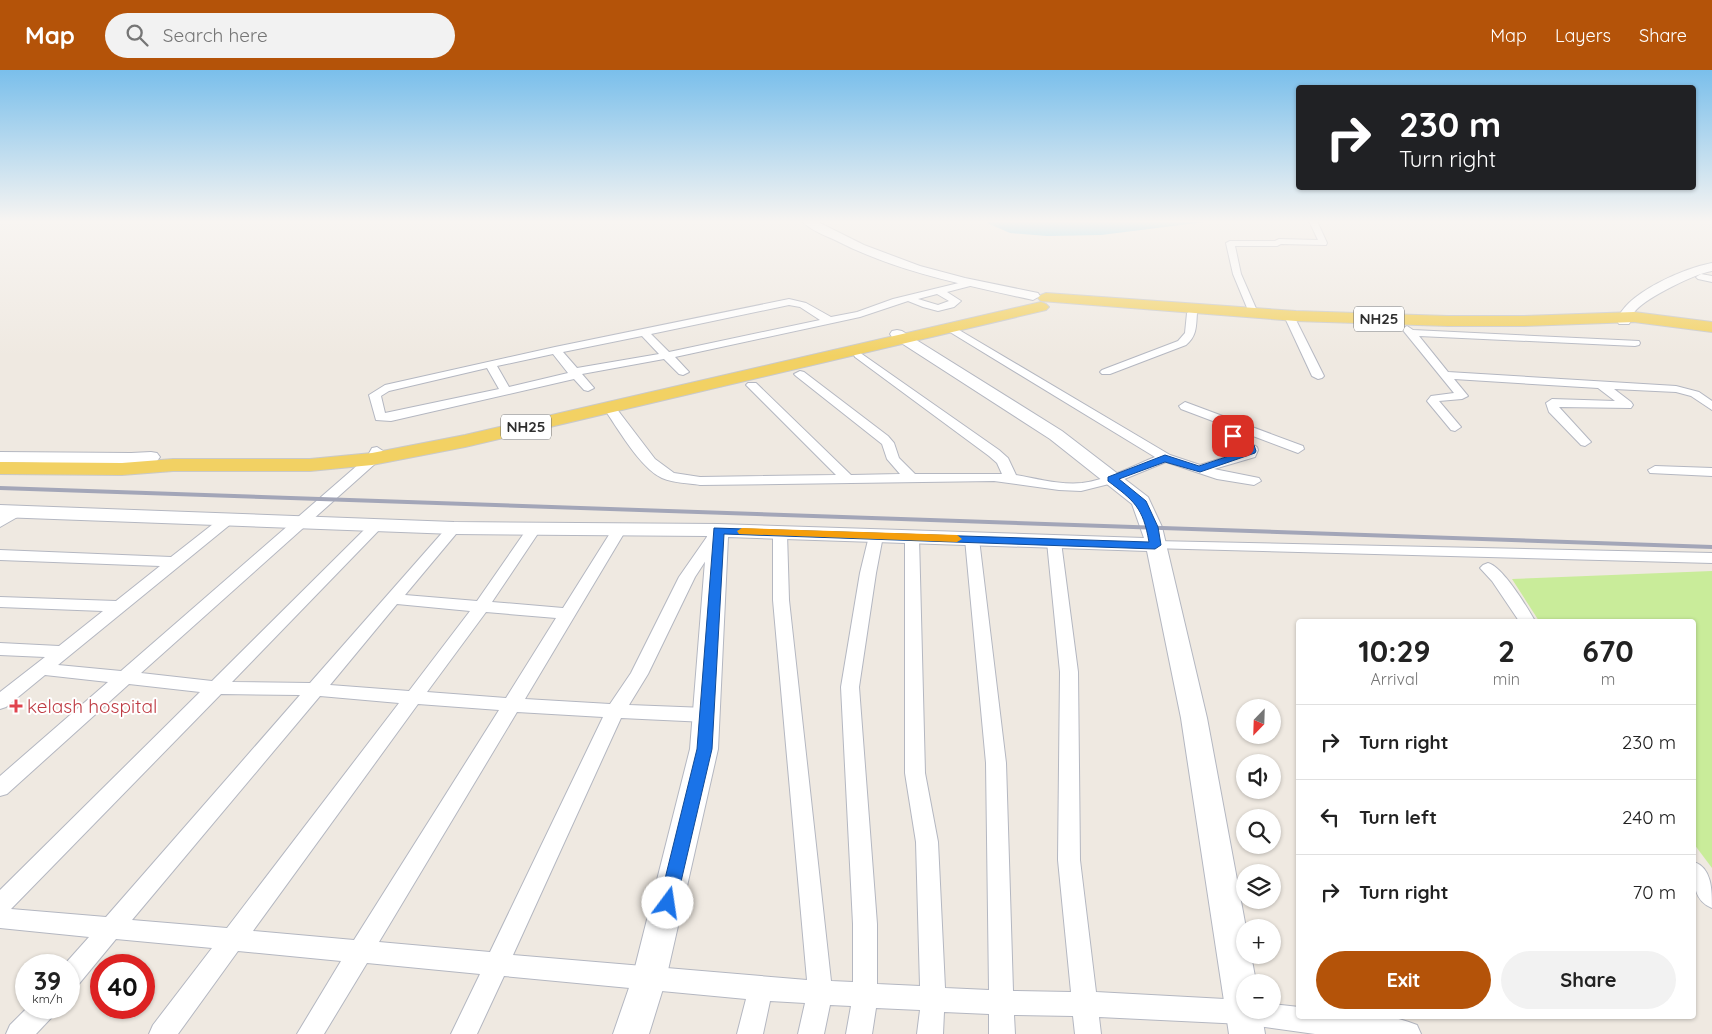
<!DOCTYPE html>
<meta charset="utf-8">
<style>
body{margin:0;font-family:Quicksand,sans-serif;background:#f2f2f2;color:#222;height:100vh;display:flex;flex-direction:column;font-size:19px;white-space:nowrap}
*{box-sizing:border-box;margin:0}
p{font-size:16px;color:#767676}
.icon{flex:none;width:28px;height:28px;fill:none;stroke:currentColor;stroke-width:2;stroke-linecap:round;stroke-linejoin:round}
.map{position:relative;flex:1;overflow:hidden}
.drawer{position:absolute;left:1296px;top:549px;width:400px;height:400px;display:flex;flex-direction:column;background:#fff;border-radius:5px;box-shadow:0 1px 4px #0004}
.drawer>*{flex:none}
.hud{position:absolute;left:1296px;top:15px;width:400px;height:105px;border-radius:5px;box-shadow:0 1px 4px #0004;background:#202124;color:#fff;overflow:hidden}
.needle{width:32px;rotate:203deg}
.tools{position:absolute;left:1236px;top:629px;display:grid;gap:10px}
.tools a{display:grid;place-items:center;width:45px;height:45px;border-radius:50%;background:#fff;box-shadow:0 1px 4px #0004;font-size:25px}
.speed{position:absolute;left:15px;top:884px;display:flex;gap:10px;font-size:25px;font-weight:700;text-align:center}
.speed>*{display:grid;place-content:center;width:65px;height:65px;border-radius:50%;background:#fff;box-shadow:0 1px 4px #0004;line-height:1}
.speed small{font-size:12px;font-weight:400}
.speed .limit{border:8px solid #d22;background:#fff;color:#111}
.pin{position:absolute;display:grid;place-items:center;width:42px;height:42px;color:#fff;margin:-21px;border-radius:10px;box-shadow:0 2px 8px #0006}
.me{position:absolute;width:55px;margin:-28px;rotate:14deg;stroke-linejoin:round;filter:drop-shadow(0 0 4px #0008)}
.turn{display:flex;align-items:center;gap:18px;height:105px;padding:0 20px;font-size:22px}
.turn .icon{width:65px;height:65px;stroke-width:2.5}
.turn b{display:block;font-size:35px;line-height:42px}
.eta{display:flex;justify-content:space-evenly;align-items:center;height:85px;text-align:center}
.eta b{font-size:30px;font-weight:800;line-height:35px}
.primary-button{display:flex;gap:10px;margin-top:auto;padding:10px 20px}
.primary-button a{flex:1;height:58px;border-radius:30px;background:#b45309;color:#fff;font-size:20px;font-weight:800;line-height:58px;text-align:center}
.primary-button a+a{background:#f2f2f2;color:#222}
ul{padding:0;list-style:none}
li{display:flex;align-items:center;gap:15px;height:75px;padding:0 20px;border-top:1px solid #e0e0e0}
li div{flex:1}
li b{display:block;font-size:19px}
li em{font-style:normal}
header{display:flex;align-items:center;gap:30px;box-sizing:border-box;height:70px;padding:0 25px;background:#b45309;color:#fff}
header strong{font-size:24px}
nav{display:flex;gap:28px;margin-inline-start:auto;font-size:18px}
.search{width:350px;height:45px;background:#f2f2f2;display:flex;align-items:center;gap:12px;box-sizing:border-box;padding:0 18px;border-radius:28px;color:#767676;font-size:19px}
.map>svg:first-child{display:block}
</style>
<header>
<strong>Map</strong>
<div class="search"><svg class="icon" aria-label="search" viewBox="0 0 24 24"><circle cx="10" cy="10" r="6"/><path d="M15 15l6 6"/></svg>Search here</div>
<nav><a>Map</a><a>Layers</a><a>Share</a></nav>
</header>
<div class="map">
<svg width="1712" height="964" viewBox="0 0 1712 964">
<rect width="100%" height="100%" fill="#efe9e1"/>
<path fill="#c9ec9a" d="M 1712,501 L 1712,798 L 1694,774 L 1694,551 L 1539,551 L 1512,509 Z"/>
<path fill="#75cff0" d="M 988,151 L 1213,151 L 1101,165 L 1047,166 L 1010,163 L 987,153 Z"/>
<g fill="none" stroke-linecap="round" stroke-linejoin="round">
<g stroke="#b4b7c1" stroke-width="2">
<g id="street">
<path d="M 1309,151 L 1317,151 L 1327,173 L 1326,175 L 1281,174 L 1277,176 L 1235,176 L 1241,204 L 1258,243 L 1256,245 L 1250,245 L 1233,204 L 1226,173 L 1230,171 L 1275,171 L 1279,169 L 1318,170 Z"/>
<path d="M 1701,204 L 1712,206 L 1712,212 L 1698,209 L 1696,207 Z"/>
<path d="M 971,210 L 976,213 L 974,215 L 947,222 L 961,231 L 954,237 L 938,241 L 923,237 L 908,231 L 860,247 L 675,287 L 689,302 L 683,305 L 679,304 L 664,289 L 582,304 L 594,318 L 588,321 L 584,320 L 574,309 L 391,351 L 376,350 L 369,325 L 385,315 L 555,277 L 789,229 L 806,233 L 831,247 L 857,242 L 893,229 ZM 937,224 L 949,231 L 938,235 L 918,229 ZM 789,235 L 800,237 L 820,250 L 669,282 L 651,264 ZM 642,266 L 659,284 L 577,298 L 563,282 ZM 553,284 L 568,303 L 509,317 L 497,296 ZM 487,298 L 499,319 L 385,343 L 381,326 L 389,321 Z"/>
<path d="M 1192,240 L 1197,243 C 1196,256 1197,266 1186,275 L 1110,304 L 1102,304 L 1100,302 L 1102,300 L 1178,271 L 1185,263 L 1187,243 Z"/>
<path d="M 1291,247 L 1296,250 L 1324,306 L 1322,308 L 1318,309 L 1312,306 L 1286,250 Z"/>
<path d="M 949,254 L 1170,385 L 1200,395 L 1245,381 L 1227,368 L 1230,361 L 1234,359 L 1181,339 L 1179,336 L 1185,332 L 1303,376 L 1304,379 L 1298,383 L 1245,363 L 1240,366 L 1257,377 L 1258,380 L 1255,387 L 1214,399 L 1259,408 L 1261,411 L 1254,415 L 1217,409 L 1166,392 L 1117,412 L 1081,421 L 1059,420 L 994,411 L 700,415 C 688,413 674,413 662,408 C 640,398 617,357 603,337 L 605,334 L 613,334 L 655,389 L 674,403 L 700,407 L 836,405 L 746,315 L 748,313 L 756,313 L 851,405 L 900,404 L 887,389 L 882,374 L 796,306 L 794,304 L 800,301 L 804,302 L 888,366 L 894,373 L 899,388 L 915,404 L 1002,404 L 997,393 L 989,386 L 855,287 L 854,285 L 855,283 L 859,282 L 999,380 L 1008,388 L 1016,405 C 1038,409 1060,415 1082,413 C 1107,410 1131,397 1155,387 L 945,259 L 945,255 Z"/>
<path d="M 1407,256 L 1413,260 L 1639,271 L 1640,273 L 1639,275 L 1635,276 L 1419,266 L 1448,302 L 1676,316 L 1699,322 L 1712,331 L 1712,340 L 1691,326 L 1676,322 L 1614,319 L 1631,332 L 1633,335 L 1631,338 L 1559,337 L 1591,372 L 1585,376 L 1581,375 L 1549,342 L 1546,333 L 1552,329 L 1615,331 L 1598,318 L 1454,309 L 1468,326 L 1462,329 L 1439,331 L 1461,357 L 1455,361 L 1451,360 L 1427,331 L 1431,326 L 1454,323 L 1402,259 Z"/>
<path d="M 377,377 L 383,381 L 377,392 L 141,603 L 212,611 L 372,452 L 382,452 L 384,455 L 232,612 L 310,613 L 449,455 L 459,455 L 461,458 L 405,525 L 477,531 L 529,456 L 539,456 L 541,459 L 492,532 L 563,538 L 612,460 L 614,457 L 624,457 L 626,460 L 525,629 L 610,634 L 631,603 L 679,507 L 711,461 L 721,461 L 723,464 L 695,507 L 648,604 L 629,635 L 706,638 L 713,640 L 715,645 L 713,650 L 706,652 L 621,648 L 513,885 L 807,910 L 773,530 L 773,463 L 775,460 L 785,460 L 787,463 L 789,530 L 831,911 L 853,912 L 853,854 L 841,617 L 860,503 L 869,466 L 871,463 L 881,463 L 883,466 L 876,503 L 859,617 L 877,854 L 877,914 L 920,916 L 916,772 L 905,703 L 905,467 L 907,464 L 917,464 L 919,467 L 925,703 L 938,772 L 945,918 L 989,920 L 986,693 L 965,469 L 967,466 L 977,466 L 979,469 L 1006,693 L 1013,921 L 1071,922 L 1058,790 L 1060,602 L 1047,472 L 1049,469 L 1059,469 L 1061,472 L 1078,602 L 1080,790 L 1096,922 L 1243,930 L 1245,930 L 1245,940 L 1272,940 L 1272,934 L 1299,937 L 1299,946 C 1336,946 1382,940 1417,955 L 1421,964 L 1315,964 L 1243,954 L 1099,947 L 1101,964 L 1075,964 L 1073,946 L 1014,945 L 1015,964 L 989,964 L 989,944 L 944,942 L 943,964 L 917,964 L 920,940 L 876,938 L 872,964 L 846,964 L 851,936 L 830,935 L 824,964 L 798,964 L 805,933 L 770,931 L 763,964 L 737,964 L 746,929 L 504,906 L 477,964 L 451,964 L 480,904 L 367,893 L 324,964 L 297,964 L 341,891 L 238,881 L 178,964 L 149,964 L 153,955 L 212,878 L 116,869 L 78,915 L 69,919 L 69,895 L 64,895 L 89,867 L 0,858 L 0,820 L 200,622 L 129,614 L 7,724 L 0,726 L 0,706 L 108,612 L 45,605 L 6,637 L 0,639 L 0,622 L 45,587 L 0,585 L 0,573 L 59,576 L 103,541 L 0,537 L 0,527 L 116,531 L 160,496 L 0,490 L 0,480 L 171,487 L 222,447 L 232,447 L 234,450 L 232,453 L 58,595 L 121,601 L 367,387 L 372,378 ZM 397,534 L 470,541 L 409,621 L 330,615 ZM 486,542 L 556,548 L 506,628 L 427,622 ZM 221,624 L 300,625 L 106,847 L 11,839 ZM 320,626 L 399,633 L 227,858 L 132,850 ZM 418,634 L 499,640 L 354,870 L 253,861 ZM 517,642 L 603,647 L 490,882 L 379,872 Z"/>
<path d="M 1655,396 L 1712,398 L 1712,406 L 1650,403 L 1648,400 Z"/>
<path d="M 16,438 L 21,439 L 23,442 L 21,445 L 0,457 L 0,446 Z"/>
<path d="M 1155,471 L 1712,483 L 1712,493 L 1150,478 L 1148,475 L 1150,472 Z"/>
<path d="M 1488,493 C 1503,497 1527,537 1535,551 L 1519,551 L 1492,511 L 1480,498 L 1483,495 Z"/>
<path d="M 1694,792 C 1712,798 1712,820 1712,838 C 1692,830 1694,810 1694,792 Z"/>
<path d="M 27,938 L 55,938 L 52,947 L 36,964 L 6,964 L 10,955 Z"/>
</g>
</g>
<g stroke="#b4b7c1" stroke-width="2">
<g id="secondary">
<path d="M 802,151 L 816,151 L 864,175 L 920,196 L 965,208 L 1038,223 L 1040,226 L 1033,230 C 965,215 897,202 835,170 C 824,165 810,160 802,151 Z"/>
<path d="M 1712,193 L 1712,201 C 1694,204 1648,227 1636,240 C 1632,244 1632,250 1629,254 L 1619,254 L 1617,251 C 1625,223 1685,198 1712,193 Z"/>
<path d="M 897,260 L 902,261 L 1062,361 L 1148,427 L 1162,457 L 1207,648 L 1246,858 L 1245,885 L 1251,885 L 1256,912 L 1245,912 L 1245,940 L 1261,940 L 1265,964 L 1229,964 L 1181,648 L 1147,481 L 728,467 L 718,679 L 666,909 L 649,964 L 613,964 L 632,909 L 690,679 L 707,466 L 454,464 L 0,447 L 0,435 L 454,452 L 718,454 L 1144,468 L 1132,434 L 1050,369 L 892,267 L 890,264 L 892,261 Z"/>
<path d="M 0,382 L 131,383 L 151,382 L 157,383 L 160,387 L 157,391 L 131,395 L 0,392 Z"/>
</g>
</g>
<g stroke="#c9c9c9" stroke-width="2">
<g id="primary">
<path d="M 1046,223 L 1296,241 L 1448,246 L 1524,246 L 1634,242 L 1712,252 L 1712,262 L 1634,252 L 1524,256 L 1448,256 L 1296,251 L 1041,231 L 1038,228 L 1041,225 Z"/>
<path d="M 1041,232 L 1046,234 L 1049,237 L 1046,240 L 465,377 L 372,395 L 310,401 L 173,401 L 122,405 L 0,404 L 0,392 L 122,393 L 173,389 L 310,389 L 372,383 L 465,365 Z"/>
</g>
</g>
<use href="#street" fill="#fff" fill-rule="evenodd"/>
<use href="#secondary" fill="#fff" fill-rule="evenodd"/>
<use href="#primary" fill="#f2d163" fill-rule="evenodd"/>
<path stroke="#a3a6b8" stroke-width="4" d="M 0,418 L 1712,477"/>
</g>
<linearGradient id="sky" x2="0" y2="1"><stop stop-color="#7abfeb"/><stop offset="0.53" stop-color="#f8f5f2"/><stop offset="1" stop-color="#f8f5f2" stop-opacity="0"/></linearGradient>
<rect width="1712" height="286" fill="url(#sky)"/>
<path fill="#1a73e8" stroke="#114b97" d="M 1233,363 L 1254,375 L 1256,381 L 1255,383 L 1200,402 L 1165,392 L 1119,409 L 1146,431 L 1158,457 L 1161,475 L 1155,479 L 724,464 L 712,679 L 676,833 L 674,838 L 668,840 L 662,838 L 659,833 L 697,679 L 714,458 L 1149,472 C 1143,437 1134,431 1108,411 L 1108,407 L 1165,385 L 1199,396 L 1247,380 L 1229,368 L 1229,364 Z"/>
<path fill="#f59e0b" d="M 742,458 L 957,465 L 962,469 L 957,472 L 739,464 L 737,461 Z"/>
<path fill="#e0444e" stroke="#fff" stroke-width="2" d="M13.5 628.5h5v5h5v5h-5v5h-5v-5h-5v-5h5z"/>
<g text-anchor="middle" stroke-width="4" stroke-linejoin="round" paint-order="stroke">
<g fill="#fff" stroke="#6d6d6d" stroke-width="1">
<rect x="1354" y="236.5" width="50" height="25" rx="4"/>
<rect x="501" y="344.5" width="50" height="25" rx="4"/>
</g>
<g font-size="15" font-weight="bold" fill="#2e2e2e">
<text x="1379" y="254">NH25</text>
<text x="526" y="362">NH25</text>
</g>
<g font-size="19" fill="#be3a42" stroke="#fff" text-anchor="start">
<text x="27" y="643">kelash hospital</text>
</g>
</g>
</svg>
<div class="tools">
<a><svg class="needle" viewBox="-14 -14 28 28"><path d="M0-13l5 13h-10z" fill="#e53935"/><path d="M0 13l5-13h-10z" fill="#767676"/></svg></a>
<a><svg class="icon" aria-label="sound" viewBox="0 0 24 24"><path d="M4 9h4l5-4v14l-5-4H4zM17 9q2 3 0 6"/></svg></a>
<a><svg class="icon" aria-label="search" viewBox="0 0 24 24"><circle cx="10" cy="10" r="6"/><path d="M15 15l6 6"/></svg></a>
<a><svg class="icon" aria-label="layers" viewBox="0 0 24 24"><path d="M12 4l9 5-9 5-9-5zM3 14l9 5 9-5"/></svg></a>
<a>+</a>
<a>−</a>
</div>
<div class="speed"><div>39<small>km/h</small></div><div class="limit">40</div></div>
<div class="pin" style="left:1233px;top:366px;background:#d93025"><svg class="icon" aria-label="arrive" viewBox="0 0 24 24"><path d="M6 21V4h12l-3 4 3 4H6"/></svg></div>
<svg class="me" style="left:668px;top:833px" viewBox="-20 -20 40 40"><circle r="19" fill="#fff"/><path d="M0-13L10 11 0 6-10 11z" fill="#1a73e8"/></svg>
<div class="hud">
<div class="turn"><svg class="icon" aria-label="right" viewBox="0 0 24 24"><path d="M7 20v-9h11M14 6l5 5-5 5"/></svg><div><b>230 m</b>Turn right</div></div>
</div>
<section class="drawer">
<div class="eta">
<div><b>10:29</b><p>Arrival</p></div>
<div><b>2</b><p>min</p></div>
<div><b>670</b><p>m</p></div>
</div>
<ul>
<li><svg class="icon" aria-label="right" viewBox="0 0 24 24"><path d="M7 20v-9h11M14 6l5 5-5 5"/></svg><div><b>Turn right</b></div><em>230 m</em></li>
<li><svg class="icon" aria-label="left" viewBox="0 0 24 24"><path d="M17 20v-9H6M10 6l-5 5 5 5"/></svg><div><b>Turn left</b></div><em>240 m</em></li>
<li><svg class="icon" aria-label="right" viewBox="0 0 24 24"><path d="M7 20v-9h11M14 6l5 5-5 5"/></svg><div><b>Turn right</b></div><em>70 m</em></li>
</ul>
<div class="primary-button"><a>Exit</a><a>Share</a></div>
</section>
</div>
